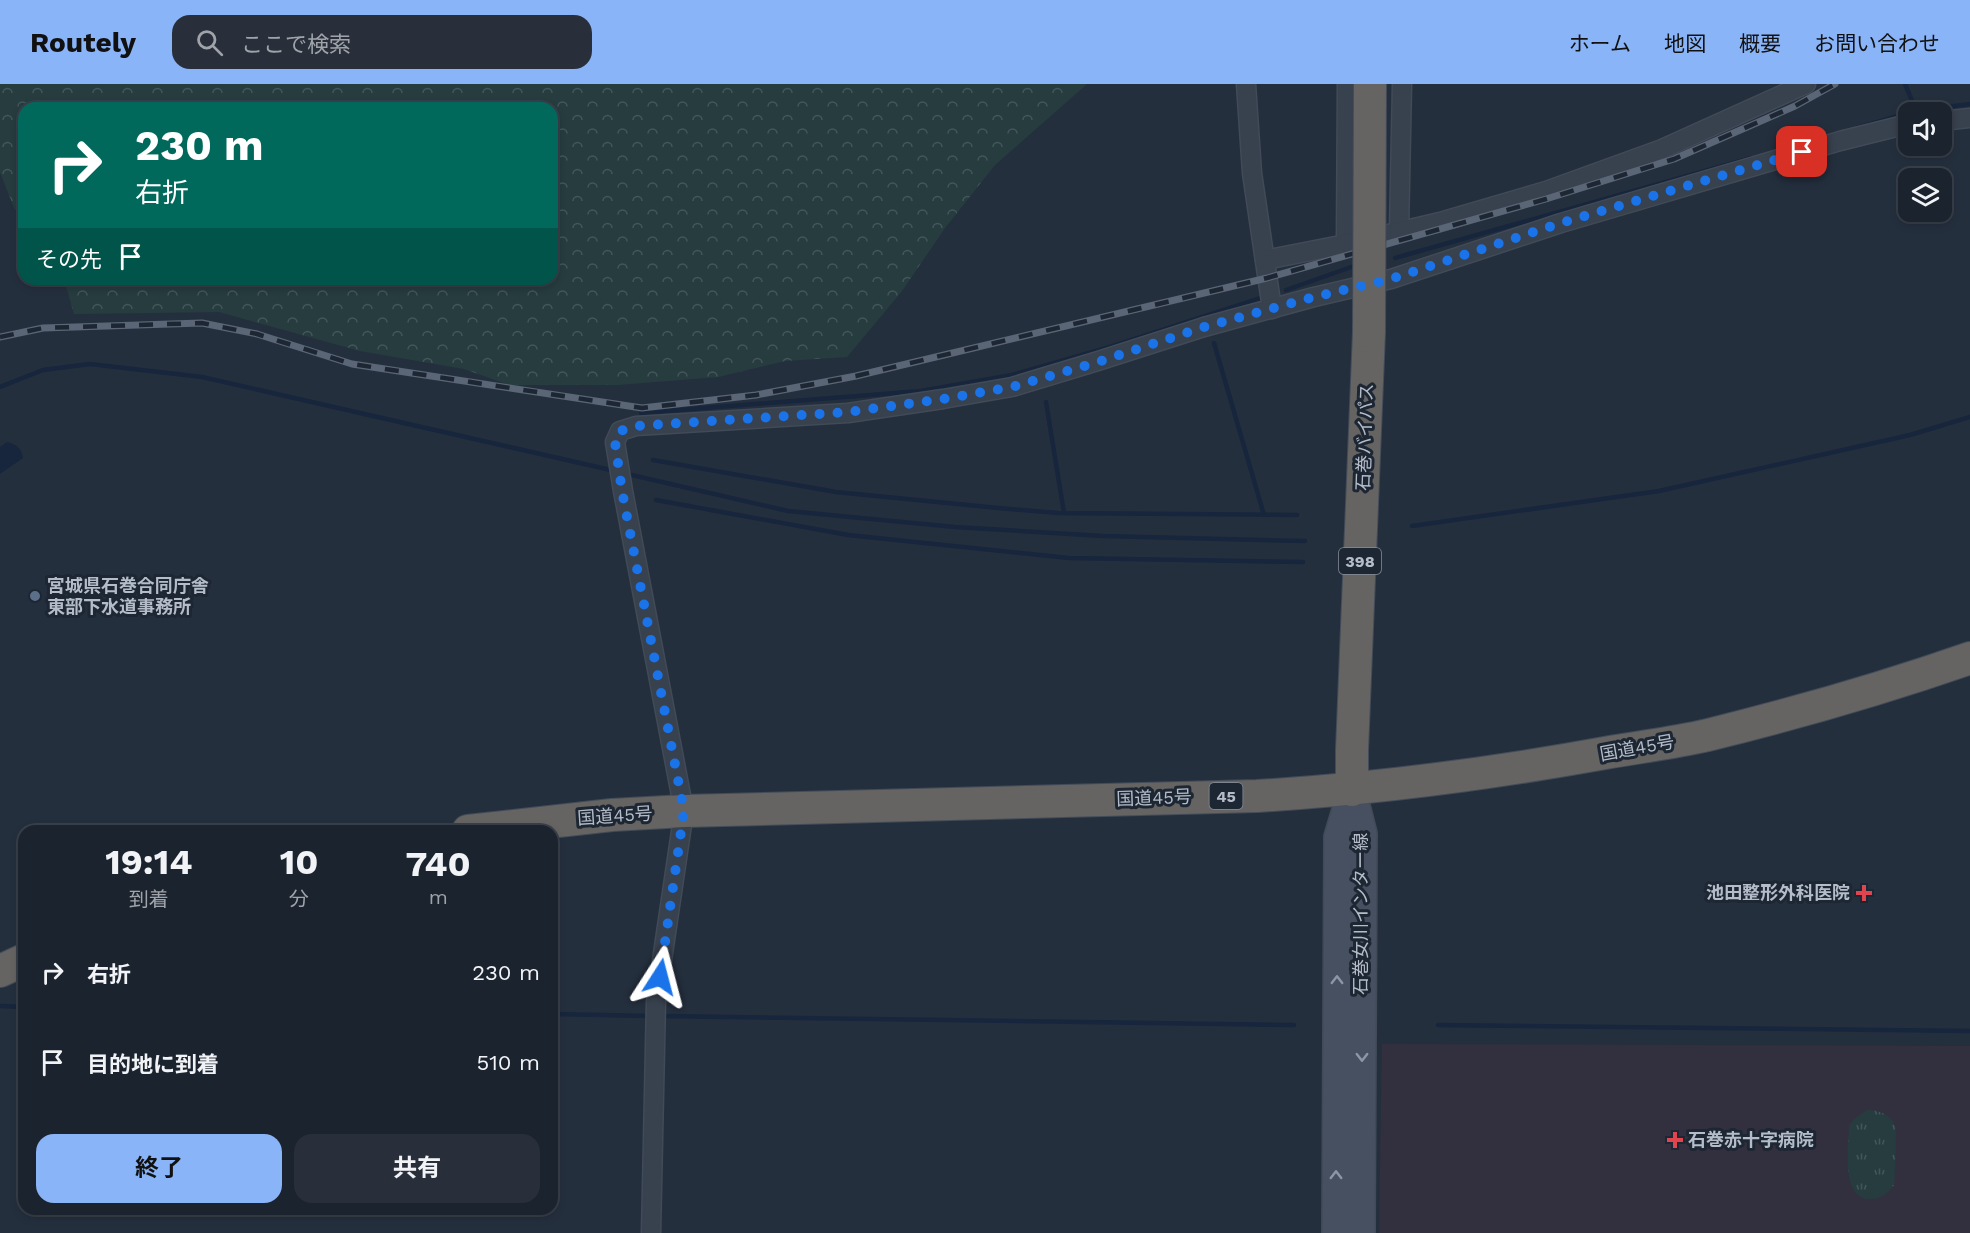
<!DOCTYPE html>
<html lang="ja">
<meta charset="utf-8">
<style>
body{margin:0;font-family:"Work Sans","Noto Sans JP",sans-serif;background:#282f3a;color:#f1f3f6;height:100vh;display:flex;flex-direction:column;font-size:22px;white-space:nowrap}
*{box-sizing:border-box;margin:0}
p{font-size:20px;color:#a0a4aa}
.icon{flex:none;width:33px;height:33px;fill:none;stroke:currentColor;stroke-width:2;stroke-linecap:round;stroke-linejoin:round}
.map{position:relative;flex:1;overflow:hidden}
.drawer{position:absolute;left:18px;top:741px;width:540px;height:390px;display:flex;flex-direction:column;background:#1b232e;border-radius:18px;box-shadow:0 3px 9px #0003,0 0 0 2px #39404a}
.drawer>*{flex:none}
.guide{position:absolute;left:18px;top:18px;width:540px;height:183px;border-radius:18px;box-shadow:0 3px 9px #0003,0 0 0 2px #39404a;background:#00695c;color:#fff;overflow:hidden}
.tools{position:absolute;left:1898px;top:18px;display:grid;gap:12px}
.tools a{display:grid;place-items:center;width:54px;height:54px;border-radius:12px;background:#1b232e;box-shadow:0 3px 9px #0003,0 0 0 2px #39404a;font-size:30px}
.pin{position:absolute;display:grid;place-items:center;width:51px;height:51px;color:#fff;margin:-26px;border-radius:12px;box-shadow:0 3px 9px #0006}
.me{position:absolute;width:66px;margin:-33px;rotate:9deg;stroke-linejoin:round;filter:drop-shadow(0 0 4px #0008)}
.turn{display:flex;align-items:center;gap:21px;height:126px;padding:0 18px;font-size:27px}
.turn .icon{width:78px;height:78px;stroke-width:2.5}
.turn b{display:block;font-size:42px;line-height:51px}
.then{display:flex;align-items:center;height:57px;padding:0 18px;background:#0003;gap:12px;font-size:22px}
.eta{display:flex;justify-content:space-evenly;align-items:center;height:102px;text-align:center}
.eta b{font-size:36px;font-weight:700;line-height:42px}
.button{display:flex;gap:12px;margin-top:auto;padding:12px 18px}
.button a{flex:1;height:69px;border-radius:18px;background:#8ab4f8;color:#111;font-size:24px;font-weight:700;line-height:69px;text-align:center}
.button a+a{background:#282f3a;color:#f1f3f6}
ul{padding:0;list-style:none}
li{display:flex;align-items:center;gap:18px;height:90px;padding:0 18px}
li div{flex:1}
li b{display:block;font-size:22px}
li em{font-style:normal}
header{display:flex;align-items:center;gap:36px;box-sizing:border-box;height:84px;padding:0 30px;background:#8ab4f8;color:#111}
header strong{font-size:28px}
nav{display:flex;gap:33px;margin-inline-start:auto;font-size:21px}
.search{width:420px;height:54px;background:#282f3a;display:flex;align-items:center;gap:15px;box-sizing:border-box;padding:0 21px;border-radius:18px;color:#a0a4aa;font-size:22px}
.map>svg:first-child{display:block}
</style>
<header>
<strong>Routely</strong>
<div class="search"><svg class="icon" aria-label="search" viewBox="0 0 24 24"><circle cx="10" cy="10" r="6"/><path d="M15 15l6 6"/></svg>ここで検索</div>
<nav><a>ホーム</a><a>地図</a><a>概要</a><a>お問い合わせ</a></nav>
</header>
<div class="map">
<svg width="1970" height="1149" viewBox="0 0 1970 1149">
<defs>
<pattern id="grass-tufts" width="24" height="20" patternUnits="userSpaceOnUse" patternTransform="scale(1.5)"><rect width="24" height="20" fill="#263c3f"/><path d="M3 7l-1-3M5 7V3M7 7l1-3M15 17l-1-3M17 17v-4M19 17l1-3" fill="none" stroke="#435659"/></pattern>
<pattern id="forest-crowns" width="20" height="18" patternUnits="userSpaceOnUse" patternTransform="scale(1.5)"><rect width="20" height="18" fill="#263c3f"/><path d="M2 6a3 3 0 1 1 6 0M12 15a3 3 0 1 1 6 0" fill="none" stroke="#435659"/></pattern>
</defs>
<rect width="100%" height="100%" fill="#242f3e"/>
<path fill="#32303f" d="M 1382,960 L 1970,962 L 1970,1149 L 1379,1149 Z"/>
<path fill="url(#grass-tufts)" d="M 1867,1026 C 1878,1026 1891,1030 1895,1042 C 1897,1049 1895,1092 1894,1101 C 1888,1109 1881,1115 1870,1115 C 1840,1114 1849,1062 1849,1042 L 1854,1035 Z"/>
<path fill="url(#forest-crowns)" d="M 0,0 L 1087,0 L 995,81 L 945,144 L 902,207 L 847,273 L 785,277 L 718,293 L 617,301 L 509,301 L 464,285 L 360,267 L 219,228 L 74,230 L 64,195 L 552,195 L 552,24 L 24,24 L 24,136 L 14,124 L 0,88 Z"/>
<path fill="#17263c" d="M 7,358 C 15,360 22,364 23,374 L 0,390 L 0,363 Z"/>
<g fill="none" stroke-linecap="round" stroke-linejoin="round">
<g stroke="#17263c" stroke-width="4.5">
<path d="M 1905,0 L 1916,26"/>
<path d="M 1909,28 L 1970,20"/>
<path d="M 1857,44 L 1908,29"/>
<path d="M 1395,174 L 1751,74"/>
<path d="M 1286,206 L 1357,181"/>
<path d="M 1214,259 L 1264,431"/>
<path d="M 0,303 L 43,286 L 90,280 L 202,293 L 615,387"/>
<path d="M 1046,318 L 1064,429"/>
<path d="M 641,329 L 921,307 L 1012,291 L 1110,263 L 1264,213"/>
<path d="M 653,376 L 836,408 L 998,424 L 1058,429 L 1297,431"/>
<path d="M 623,389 L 788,427 L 955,443 L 1103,452 L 1305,457"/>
<path d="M 656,416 L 848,451 L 1069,474 L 1303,478"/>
<path d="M 1412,442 L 1659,407 L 1910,351 L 1970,333"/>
<path d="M 0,922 L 24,923"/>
<path d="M 552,930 L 651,932"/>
<path d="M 660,932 L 1294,941"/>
<path d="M 1438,941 L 1970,947"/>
</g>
<g stroke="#414a57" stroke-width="21">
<g id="minor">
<path d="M 1246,0 L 1252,89 L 1272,225"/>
<path d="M 1941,37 L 1970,34"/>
<path d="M 1399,147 L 1402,0"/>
<path d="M 1346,160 L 1347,0"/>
<path d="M 1265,176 L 1346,160 L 1440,138 L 1546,107 L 1662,65 L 1806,0"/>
<path d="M 651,1149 L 656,917 L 684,727 L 623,407 L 615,358 L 620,347 L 636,342 L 848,329 L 943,315 L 1012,303 L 1098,277 L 1204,243 L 1314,213 L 1391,195 L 1561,139 L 1840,57 L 1908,40"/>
</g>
</g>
<g stroke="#414a57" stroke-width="30">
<g id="secondary">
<path d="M 1352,706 L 1363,750 L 1361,1149"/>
<path d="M 1336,1149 L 1338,753 L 1352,706"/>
</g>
</g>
<g stroke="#434c59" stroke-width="34">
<g id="trunk">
<path d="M 1352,706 L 1352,666 L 1369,248"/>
<path d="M 468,747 L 612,731 L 684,727 L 1257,712 C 1376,705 1489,690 1605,669 C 1639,663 1674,659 1708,651 C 1797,629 1884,604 1970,574"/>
<path d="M 0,887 L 24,876"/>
</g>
</g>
<use href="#minor" stroke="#38414e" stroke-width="18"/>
<use href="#secondary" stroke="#465061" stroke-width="27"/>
<use href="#trunk" stroke="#656462" stroke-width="32"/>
<g stroke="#5a6575" stroke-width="7">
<path id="rail" d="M 0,253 L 43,244 L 202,239 L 257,250 L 352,280 L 642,324 L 756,311 L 856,292 L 1267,194 L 1546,115 L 1674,75 L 1795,22 L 1835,0"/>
</g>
<use href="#rail" stroke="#1d2633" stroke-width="4.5" stroke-dasharray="14" stroke-linecap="butt"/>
<g stroke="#434c59" stroke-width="34" stroke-linecap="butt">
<path id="trunk-bridge" d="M 1369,248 L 1370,0"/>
</g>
<use href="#trunk-bridge" stroke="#656462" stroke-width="32"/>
</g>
<defs><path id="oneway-chevron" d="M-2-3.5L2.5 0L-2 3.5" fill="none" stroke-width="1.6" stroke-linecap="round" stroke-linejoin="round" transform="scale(1.5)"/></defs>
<g stroke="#8e96a5">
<use href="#oneway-chevron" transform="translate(1337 896) rotate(-90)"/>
<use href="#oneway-chevron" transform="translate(1362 973) rotate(90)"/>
<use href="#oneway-chevron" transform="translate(1336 1091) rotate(-90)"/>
</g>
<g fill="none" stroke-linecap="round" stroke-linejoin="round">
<path stroke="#1a73e8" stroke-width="10" stroke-dasharray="0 18" d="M 660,893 L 684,727 L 622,407 L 615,358 L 620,347 L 636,342 L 848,328 L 943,315 L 1012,303 L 1098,278 L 1204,243 L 1314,213 L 1391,195 L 1561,139 L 1802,68"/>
</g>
<circle fill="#5c6f8a" stroke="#1d2633" stroke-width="2" cx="35" cy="512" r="6"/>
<g fill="#e0444e" stroke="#1d2633" stroke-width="2">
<path d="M1861 800h6v6h6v6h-6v6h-6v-6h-6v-6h6z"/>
<path d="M1672 1047h6v6h6v6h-6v6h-6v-6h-6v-6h6z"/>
</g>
<g text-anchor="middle" stroke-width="6" stroke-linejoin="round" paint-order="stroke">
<g fill="#1d2633" stroke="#878f9c" stroke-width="1.5">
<rect x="1339" y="464" width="42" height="26" rx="4.5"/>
<rect x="1209.5" y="699" width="33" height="26" rx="4.5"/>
</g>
<g font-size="16" font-weight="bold" fill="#b4bcc9">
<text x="1360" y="483">398</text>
<text x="1226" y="718">45</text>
</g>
<g font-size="18" fill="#b4bcc9" stroke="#1d2633">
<text transform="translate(1365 353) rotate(-88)" y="6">石巻バイパス</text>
<text transform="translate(1637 664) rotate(-10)" y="6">国道45号</text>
<text transform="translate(1154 714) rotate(-2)" y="6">国道45号</text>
<text transform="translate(615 732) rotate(-4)" y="6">国道45号</text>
<text transform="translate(1361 830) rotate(-90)" y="6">石巻女川インター線</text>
</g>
<g font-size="18" font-weight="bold" fill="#b4bcc9" stroke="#1d2633" text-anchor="start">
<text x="47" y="508">宮城県石巻合同庁舎<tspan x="47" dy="21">東部下水道事務所</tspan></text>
<text x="1850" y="815" text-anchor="end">池田整形外科医院</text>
<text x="1688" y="1062">石巻赤十字病院</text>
</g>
</g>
</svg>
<div class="tools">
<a><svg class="icon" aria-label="sound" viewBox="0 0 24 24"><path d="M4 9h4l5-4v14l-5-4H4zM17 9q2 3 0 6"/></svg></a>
<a><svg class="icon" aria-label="layers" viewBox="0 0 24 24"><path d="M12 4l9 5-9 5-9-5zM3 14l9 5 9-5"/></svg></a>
</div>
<div class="pin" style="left:1802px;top:68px;background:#d93025"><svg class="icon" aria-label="arrive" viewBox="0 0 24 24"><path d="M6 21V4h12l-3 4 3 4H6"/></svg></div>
<svg class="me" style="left:660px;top:893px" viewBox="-20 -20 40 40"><path d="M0-17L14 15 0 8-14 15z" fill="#1a73e8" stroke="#fff" stroke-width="4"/></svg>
<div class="guide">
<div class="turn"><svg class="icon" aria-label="right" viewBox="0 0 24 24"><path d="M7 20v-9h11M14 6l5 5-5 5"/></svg><div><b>230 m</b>右折</div></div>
<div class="then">その先<svg class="icon" aria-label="arrive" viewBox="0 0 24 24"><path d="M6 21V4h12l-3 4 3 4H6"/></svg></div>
</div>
<section class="drawer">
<div class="eta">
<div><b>19:14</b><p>到着</p></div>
<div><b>10</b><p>分</p></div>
<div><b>740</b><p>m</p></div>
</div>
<ul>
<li><svg class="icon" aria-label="right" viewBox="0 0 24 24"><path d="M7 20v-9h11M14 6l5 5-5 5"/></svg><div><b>右折</b></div><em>230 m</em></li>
<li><svg class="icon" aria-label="arrive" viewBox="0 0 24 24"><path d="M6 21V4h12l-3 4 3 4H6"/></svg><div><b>目的地に到着</b></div><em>510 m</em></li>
</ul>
<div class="button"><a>終了</a><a>共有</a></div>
</section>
</div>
